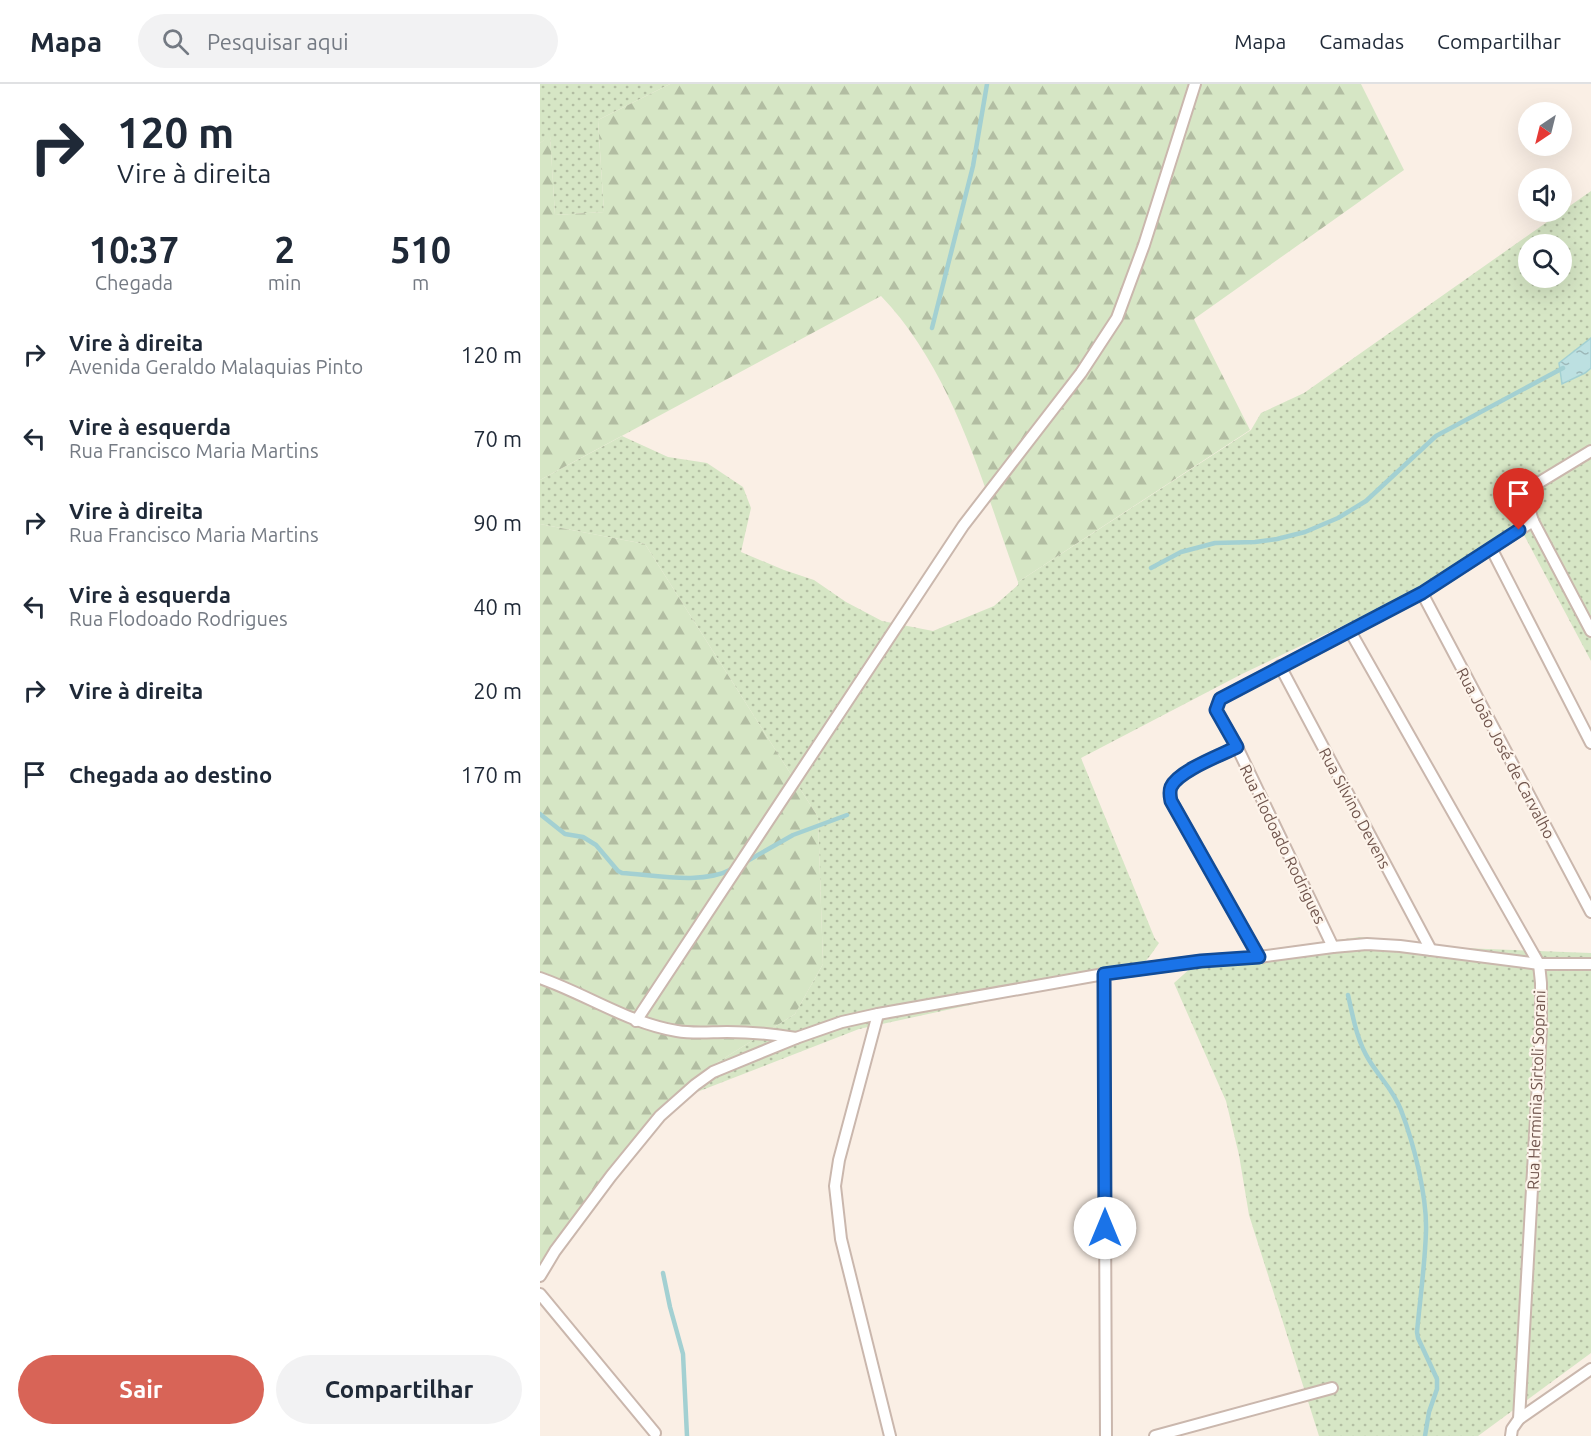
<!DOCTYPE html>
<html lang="pt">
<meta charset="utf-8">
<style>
body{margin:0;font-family:Ubuntu,sans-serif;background:#f2f2f3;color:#1f2937;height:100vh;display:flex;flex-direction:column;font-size:22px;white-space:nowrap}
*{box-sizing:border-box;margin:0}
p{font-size:20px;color:#747a83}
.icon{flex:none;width:33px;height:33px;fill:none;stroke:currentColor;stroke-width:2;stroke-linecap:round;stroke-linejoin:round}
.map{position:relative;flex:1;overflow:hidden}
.sheet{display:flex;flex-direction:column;background:#fff;width:540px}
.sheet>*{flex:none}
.top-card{background:#fff;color:#1f2937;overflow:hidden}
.needle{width:39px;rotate:215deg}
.controls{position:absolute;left:978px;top:18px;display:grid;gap:12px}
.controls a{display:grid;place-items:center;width:54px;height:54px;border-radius:50%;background:#fff;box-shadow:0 6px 24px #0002;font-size:30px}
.pin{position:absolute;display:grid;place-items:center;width:51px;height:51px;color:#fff;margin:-62px -26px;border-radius:50% 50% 50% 0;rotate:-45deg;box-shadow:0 0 6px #0007}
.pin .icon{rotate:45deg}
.me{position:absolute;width:66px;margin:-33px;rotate:0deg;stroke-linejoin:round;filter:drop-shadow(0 0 4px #0008)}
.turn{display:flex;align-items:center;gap:21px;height:126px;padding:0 18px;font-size:27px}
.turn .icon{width:78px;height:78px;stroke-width:2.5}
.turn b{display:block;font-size:42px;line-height:51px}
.eta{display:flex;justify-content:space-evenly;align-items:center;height:102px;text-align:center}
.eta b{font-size:36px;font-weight:700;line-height:42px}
.cta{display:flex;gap:12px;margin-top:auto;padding:12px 18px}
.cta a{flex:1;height:69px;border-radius:36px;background:#d86457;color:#fff;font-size:24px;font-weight:700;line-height:69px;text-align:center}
.cta a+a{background:#f2f2f3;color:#1f2937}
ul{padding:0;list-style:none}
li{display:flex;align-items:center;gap:18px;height:84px;padding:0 18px}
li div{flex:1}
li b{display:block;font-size:22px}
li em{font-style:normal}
header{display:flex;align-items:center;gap:36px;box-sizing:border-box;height:84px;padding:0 30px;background:#fff;border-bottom:2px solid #e0e1e3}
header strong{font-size:28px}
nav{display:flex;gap:33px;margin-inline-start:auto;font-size:21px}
.search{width:420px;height:54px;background:#f2f2f3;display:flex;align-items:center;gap:15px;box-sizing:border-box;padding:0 21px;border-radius:33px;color:#747a83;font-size:22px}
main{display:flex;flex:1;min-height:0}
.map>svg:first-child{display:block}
</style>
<header>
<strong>Mapa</strong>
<div class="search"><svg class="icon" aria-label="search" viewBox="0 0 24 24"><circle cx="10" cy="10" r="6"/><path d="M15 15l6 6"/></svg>Pesquisar aqui</div>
<nav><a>Mapa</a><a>Camadas</a><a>Compartilhar</a></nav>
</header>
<main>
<section class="sheet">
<div class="top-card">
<div class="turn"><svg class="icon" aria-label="right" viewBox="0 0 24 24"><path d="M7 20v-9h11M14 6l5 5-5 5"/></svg><div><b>120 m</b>Vire à direita</div></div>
</div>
<div class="eta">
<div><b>10:37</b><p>Chegada</p></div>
<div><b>2</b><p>min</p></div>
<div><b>510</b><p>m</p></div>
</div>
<ul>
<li><svg class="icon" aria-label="right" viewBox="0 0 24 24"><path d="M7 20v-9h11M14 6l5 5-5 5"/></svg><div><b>Vire à direita</b><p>Avenida Geraldo Malaquias Pinto</p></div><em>120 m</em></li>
<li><svg class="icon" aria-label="left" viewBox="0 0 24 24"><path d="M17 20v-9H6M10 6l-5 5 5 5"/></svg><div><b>Vire à esquerda</b><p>Rua Francisco Maria Martins</p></div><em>70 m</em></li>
<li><svg class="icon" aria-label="right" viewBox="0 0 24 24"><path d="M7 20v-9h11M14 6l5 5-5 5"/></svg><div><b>Vire à direita</b><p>Rua Francisco Maria Martins</p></div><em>90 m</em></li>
<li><svg class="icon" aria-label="left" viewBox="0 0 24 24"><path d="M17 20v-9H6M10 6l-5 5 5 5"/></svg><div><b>Vire à esquerda</b><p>Rua Flodoado Rodrigues</p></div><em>40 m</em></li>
<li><svg class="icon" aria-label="right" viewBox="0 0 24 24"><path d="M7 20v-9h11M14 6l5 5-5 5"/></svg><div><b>Vire à direita</b></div><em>20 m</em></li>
<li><svg class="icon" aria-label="arrive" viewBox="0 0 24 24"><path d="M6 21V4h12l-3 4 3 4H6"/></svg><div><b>Chegada ao destino</b></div><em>170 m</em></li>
</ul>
<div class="cta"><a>Sair</a><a>Compartilhar</a></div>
</section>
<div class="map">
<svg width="1051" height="1352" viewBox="0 0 1051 1352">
<defs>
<pattern id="grass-dots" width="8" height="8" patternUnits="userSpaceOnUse" patternTransform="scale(1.5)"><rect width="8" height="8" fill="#d6e6c5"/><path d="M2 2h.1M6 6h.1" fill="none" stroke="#b2bda2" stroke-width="1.8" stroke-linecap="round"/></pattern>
<pattern id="forest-firs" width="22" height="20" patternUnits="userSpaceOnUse" patternTransform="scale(1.5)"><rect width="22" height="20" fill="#d6e6c5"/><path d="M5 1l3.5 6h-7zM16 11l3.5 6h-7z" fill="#b2bda2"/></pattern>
<pattern id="water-ripples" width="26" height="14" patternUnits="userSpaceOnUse" patternTransform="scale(1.5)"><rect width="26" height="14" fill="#bce0e1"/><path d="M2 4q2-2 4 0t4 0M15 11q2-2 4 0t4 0" fill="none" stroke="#9db8b9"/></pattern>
</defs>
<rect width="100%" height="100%" fill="#faefe5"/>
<g fill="url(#grass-dots)" fill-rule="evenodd">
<path d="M 0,0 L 130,0 L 58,36 L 64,128 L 15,131 L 10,52 L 0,59 Z"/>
<path d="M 1051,107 L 1051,254 L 1019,279 L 1023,300 L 1045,289 L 1051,284 L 1051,577 L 983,449 L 907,492 L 702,590 L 541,674 L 615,855 L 619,859 C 609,873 601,888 582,888 L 319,945 L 139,1015 L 159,990 L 255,930 L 283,880 L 278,733 L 105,460 L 0,440 L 0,396 L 82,352 L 128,373 L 167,379 L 203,403 L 211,424 L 201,468 L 244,486 L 274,496 L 306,518 L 342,537 L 393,547 L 454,522 L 478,501 L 478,498 L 711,346 L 721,329 L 764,309 ZM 988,160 L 1022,160 L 1022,194 L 988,194 Z"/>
<path d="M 820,853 L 923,864 L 1051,869 L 1051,1269 L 938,1352 L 779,1352 L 709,1131 L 699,1071 L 686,1017 L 634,899 L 662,874 Z"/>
</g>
<g fill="url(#forest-firs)">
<path d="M 130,0 L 821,0 L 864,86 L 654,235 L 710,346 L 478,498 C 443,401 414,288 341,212 L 0,396 L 0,59 L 10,51 L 15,131 L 64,128 L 58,36 Z"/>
<path d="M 0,440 L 105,460 L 278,733 L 283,880 L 255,930 L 159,990 L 0,1187 Z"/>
</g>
<path fill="url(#water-ripples)" stroke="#a3d0d2" stroke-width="1.5" d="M 1051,254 L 1051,284 L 1045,289 L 1022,300 L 1019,279 Z"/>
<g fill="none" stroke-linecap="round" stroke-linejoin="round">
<g stroke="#a3d0d2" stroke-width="4.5">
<path d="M 392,244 L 433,82 L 447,0"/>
<path d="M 611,484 L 641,468 L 675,459 L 715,458 L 737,455 L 765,448 L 798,434 L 826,417 L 896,352 L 1023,284"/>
<path d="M 0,730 L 25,750 L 43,753 L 56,761 L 78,787 L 82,789 C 115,791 163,801 192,785"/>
<path d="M 202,780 L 253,751 L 307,731"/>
<path d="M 808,911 C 813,933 817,957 829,976 C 840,994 854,1007 861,1026 C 874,1060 887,1112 886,1147 C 885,1181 880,1215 877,1248 L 878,1254 L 897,1295 L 897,1305 L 889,1328 L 885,1352"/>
<path d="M 123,1189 L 130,1223 L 143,1270 L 147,1352"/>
</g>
<g stroke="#cab7ad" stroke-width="14">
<g id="street">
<path d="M 1051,367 L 990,404 L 986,415 L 993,437 L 1051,547"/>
<path d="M 951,464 L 1051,659"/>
<path d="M 882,509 L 1051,828"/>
<path d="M 810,547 L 999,880 L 1001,899 L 1001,945 L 979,1335"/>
<path d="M 740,582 L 891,866"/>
<path d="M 697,663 C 681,671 638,687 631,703 C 629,708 630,712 631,717 L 719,873"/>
<path d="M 793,863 L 697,663 L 676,626 L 680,615 L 882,509 L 993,437"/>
<path d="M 564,890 L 566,1352"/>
<path d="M 0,894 C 46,910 88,939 137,947 C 153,950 171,948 187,948 C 211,948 233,950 256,954"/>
<path d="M 338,930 L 299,1076 L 295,1102 L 301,1155 L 350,1352"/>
<path d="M 96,937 L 423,442 L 541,289 L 577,234 L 604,161 L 655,0"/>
<path d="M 0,1192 L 15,1167 L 71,1092 L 120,1032 L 155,1001 L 173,988 L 256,954 L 302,938 L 338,930 L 564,890 L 661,877 L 719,873 L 793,863 L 827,860 L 860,862 L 999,880 L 1051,880"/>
<path d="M 0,1210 L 115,1349"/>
<path d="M 615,1352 L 792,1304"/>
<path d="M 971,1352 L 972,1345 L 979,1335 L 1051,1285"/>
</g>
</g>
<use href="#street" stroke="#fff" stroke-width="10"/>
</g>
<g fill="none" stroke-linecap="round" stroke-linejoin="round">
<g stroke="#114b97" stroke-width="15">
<path id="route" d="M 565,1144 L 564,890 L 661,877 L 719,873 L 631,717 C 630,712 629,708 631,703 C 638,687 681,671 697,663 L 676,626 L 680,615 L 882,509 L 979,446"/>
</g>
<use href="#route" stroke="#1a73e8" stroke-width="10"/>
</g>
<g text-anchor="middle" stroke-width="4.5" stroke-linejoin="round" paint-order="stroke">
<g font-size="16" fill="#70554d" stroke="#fdf4eb">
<text transform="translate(966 669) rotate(62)" y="6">Rua João José de Carvalho</text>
<text transform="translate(815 724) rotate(62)" y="6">Rua Silvino Devens</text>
<text transform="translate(743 760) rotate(64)" y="6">Rua Flodoado Rodrigues</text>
<text transform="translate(996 1006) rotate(-88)" y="6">Rua Herminia Sirtoli Soprani</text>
</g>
</g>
</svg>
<div class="controls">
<a><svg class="needle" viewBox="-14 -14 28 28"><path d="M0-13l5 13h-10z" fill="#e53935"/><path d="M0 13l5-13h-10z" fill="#747a83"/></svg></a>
<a><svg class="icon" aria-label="sound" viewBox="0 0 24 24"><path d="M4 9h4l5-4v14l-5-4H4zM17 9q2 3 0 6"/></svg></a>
<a><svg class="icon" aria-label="search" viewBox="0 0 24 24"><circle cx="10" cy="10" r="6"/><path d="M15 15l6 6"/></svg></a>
</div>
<div class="pin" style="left:979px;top:446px;background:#d93025"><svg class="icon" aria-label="arrive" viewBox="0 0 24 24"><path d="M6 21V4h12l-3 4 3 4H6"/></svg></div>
<svg class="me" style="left:565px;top:1144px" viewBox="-20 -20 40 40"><circle r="19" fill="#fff"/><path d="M0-13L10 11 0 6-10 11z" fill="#1a73e8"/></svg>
</div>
</main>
